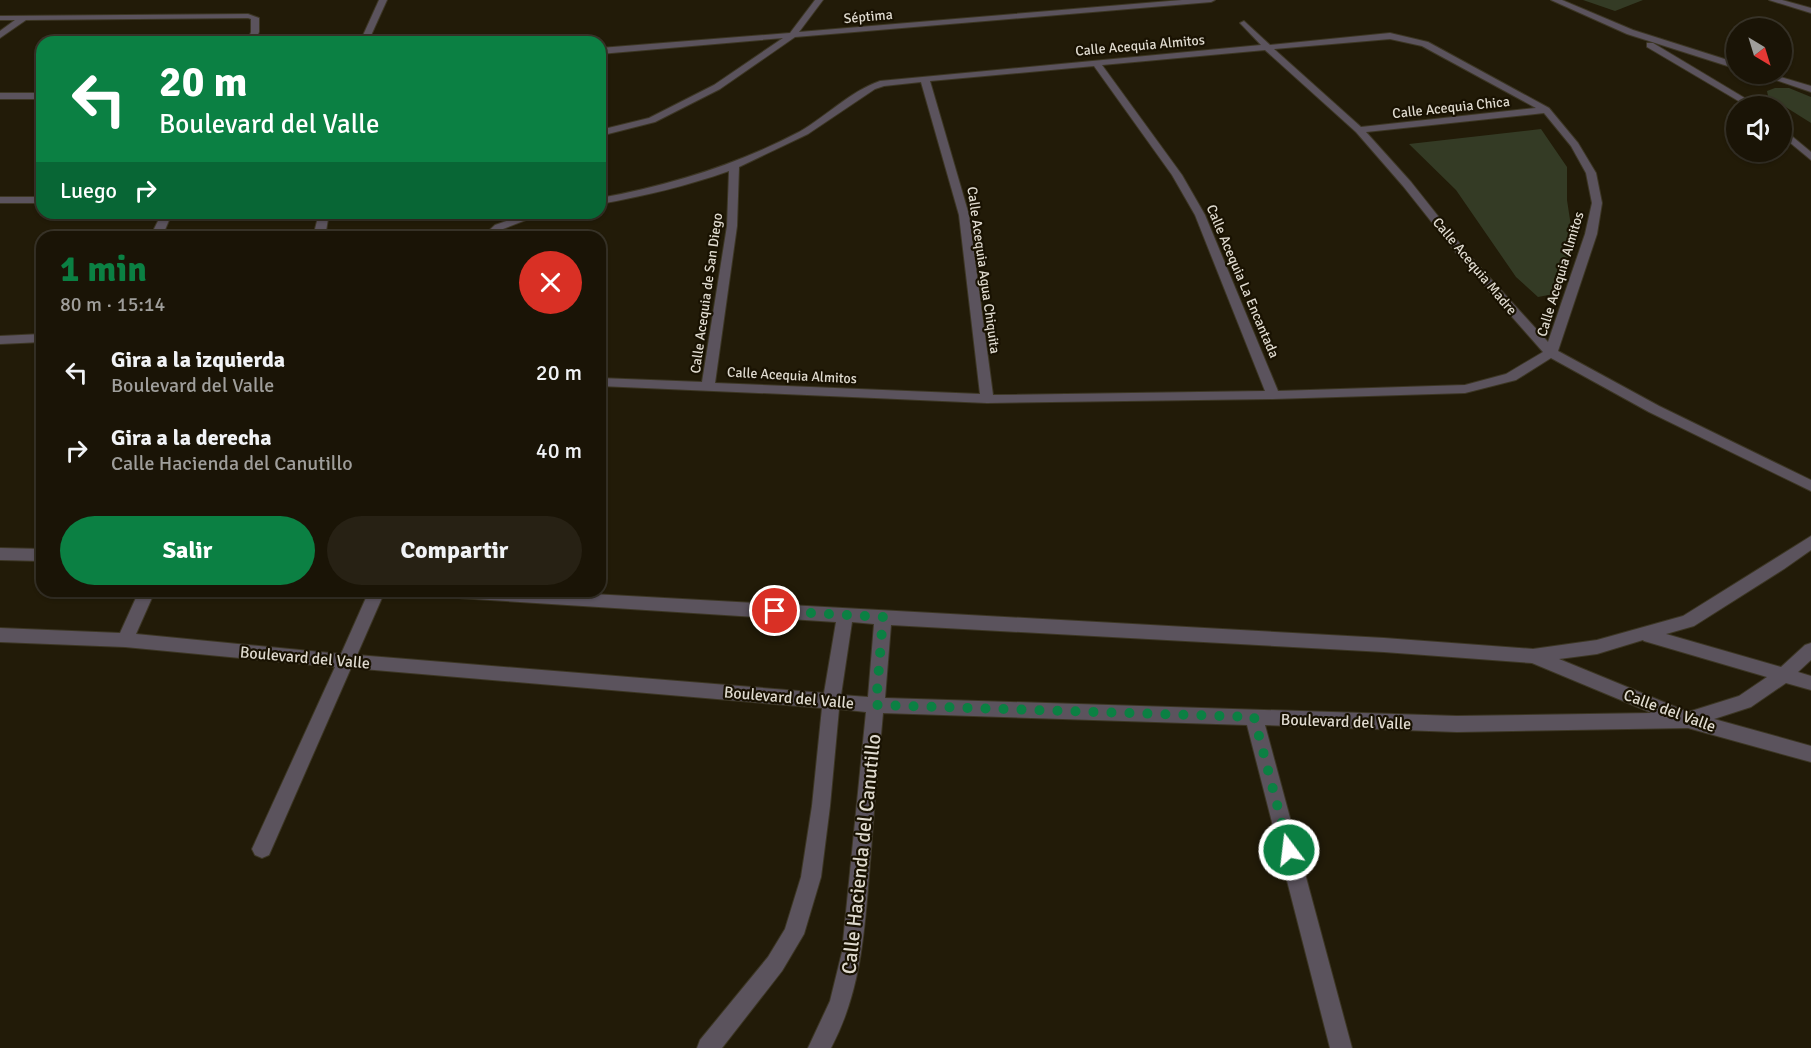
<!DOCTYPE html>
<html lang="es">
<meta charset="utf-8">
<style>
body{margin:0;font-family:Signika,sans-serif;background:#272114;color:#f1f3f6;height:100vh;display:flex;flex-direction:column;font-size:22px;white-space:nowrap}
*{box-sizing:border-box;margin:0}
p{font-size:20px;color:#9f9e9b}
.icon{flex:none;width:33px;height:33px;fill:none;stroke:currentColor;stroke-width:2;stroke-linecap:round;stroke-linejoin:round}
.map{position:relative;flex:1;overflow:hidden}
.sheet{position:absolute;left:36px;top:231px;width:570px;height:366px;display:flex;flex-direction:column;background:#1a1406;border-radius:18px;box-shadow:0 2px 4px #0004,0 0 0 2px #383328}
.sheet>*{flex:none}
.top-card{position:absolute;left:36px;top:36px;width:570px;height:183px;border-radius:18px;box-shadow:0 2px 4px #0004,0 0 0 2px #383328;background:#0b8043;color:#fff;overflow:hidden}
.needle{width:39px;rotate:142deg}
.fabs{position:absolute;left:1726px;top:18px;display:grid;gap:12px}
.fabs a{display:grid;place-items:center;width:66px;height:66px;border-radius:50%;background:#1a1406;box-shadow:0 2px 4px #0004,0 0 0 2px #383328;font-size:30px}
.pin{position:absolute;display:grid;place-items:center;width:51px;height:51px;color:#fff;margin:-26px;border:3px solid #fff;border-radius:50%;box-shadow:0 2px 6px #0007}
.me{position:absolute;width:66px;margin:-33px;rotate:345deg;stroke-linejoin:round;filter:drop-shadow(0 0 4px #0008)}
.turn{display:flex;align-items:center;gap:21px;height:126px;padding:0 24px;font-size:27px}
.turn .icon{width:78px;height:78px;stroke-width:2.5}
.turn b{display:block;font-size:42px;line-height:51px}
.then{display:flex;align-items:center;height:57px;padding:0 24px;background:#0003;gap:12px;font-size:22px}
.round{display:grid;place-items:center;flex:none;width:63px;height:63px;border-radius:32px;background:#272114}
.headline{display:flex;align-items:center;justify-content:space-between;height:102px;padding:0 24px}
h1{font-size:36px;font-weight:700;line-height:45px;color:#0b8043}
.action{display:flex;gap:12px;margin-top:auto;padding:12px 24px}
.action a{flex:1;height:69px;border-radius:36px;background:#0b8043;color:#fff;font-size:24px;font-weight:700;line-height:69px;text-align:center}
.action a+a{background:#272114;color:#f1f3f6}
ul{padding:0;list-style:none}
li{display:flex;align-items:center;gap:18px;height:78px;padding:0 24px}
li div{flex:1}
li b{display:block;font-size:22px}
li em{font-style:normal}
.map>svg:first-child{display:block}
</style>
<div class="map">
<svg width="1811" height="1048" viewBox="0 0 1811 1048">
<rect width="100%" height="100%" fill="#221b08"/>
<g fill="#343b25">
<path d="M 1583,0 L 1643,0 L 1615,11 Z"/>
<path d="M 1775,88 L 1789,88 L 1811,97 L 1811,123 L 1768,96 L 1767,91 Z"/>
<path d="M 1541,129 L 1567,167 L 1567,200 L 1574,246 L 1554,294 L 1538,297 L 1516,277 L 1456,190 L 1409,144 Z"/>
</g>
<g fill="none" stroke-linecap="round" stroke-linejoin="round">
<g stroke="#3c3624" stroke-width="2">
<g id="minor">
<path d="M 379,0 L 387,0 L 368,42 L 360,42 Z"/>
<path d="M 815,0 L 823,0 L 799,32 L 1182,0 L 1215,0 L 1211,2 L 795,37 L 720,89 L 655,122 L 600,136 L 600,130 L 649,118 L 714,85 L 783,38 L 600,54 L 600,48 L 790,33 Z"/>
<path d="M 1551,0 L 1562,0 L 1633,30 L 1737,63 L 1737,69 L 1627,34 Z"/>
<path d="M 1769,0 L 1782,0 L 1811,8 L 1811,13 Z"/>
<path d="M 248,14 L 259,18 L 259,32 L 255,42 L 247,42 L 251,32 L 251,19 L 248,18 L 26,20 L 0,38 L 0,31 L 15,20 L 0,20 L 0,16 Z"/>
<path d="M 1244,21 L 1270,45 L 1390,33 L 1428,42 L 1549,108 L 1578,143 L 1596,173 L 1602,203 L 1597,234 L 1558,351 L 1659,406 L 1811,480 L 1811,491 L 1649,412 L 1551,358 L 1516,380 L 1465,393 L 1273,399 L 987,403 L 600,386 L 600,378 L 702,382 L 727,226 L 729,171 C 687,186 644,196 600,204 L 600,198 C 670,185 736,165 799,132 C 827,116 849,92 880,81 L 1261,45 L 1240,23 ZM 1390,39 L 1422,46 L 1536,108 L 1361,127 L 1274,49 ZM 1265,50 L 1356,132 L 1403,186 L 1461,259 L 1543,352 L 1506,374 L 1465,385 L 1278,391 L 1205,215 L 1182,175 L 1102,65 ZM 1094,66 L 1172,175 L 1195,215 L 1265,391 L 993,395 L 969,215 L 930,81 ZM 921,82 L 959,215 L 980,394 L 715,383 L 737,226 L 739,167 L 808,134 L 875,89 L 884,86 ZM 1544,113 L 1571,146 L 1586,173 L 1592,203 L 1585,234 L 1548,342 L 1469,255 L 1411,182 L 1366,132 Z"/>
<path d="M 1647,43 L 1653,43 L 1758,106 L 1747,106 L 1647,47 Z"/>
<path d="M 1758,74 L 1770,74 L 1811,86 L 1811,92 Z"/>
<rect x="0" y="93" width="42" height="6"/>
<path d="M 1782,128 L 1811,152 L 1811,160 L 1782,136 Z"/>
<rect x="0" y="197" width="42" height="6"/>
<path d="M 162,213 L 172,213 L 162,237 L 150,237 Z"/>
<path d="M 319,213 L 329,213 L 325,237 L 313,237 Z"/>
<path d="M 529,213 L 544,213 L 503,229 L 495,237 L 482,237 L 495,225 Z"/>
<path d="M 42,334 L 42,342 L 0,344 L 0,336 Z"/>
<path d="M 1811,536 L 1811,550 L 1784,569 L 1694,626 L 1666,634 L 1781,667 L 1805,645 L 1811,643 L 1811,660 L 1798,672 L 1811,676 L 1811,690 L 1786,683 L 1751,707 L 1714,719 L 1811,746 L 1811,762 L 1688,728 L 1457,732 L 1265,725 L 1352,1048 L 1330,1048 L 1247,725 L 883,713 C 879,759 874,805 871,851 C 865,919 864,986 831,1048 L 808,1048 L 830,1001 L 842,952 L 866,712 L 839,709 L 830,806 L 821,877 L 804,934 L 782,971 L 722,1048 L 697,1048 L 700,1040 L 768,957 L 785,929 L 801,877 L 812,806 L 822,708 L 351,668 L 269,855 L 262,858 L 255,855 L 252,849 L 335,667 L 125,647 L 0,642 L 0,628 L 120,633 L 139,591 L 155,591 L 136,634 L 341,654 L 369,591 L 385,591 L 357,655 L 824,693 L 836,622 L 442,597 L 436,595 L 434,591 L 538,591 L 1384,638 L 1533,649 L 1597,640 L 1683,616 ZM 852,622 L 874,624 L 868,697 L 841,695 ZM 891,625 L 1384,652 L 1532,663 L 1652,713 L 1457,716 L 885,698 ZM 1643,640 L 1644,641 L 1767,677 L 1739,696 L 1688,712 L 1559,659 L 1597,654 Z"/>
<path d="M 0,548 L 42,549 L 42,561 L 0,560 Z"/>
</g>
</g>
<use href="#minor" fill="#5b535d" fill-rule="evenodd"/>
</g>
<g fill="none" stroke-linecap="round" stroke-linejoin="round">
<path stroke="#0b8043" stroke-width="10" stroke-dasharray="0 18" d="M 775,611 L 883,617 L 876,705 L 1254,717 L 1289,850"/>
</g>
<g text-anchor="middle" stroke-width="4.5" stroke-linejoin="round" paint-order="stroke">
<g font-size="14" fill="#dfdacf" stroke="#191202">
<text transform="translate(868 16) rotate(-5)" y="5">Séptima</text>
<text transform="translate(1140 45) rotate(-5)" y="5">Calle Acequia Almitos</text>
<text transform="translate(1451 107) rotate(-6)" y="5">Calle Acequia Chica</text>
<text transform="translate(1475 266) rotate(50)" y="5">Calle Acequia Madre</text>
<text transform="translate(984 270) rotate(82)" y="5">Calle Acequia Agua Chiquita</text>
<text transform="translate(1560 274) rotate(-73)" y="5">Calle Acequia Almitos</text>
<text transform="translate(1243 281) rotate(67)" y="5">Calle Acequia La Encantada</text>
<text transform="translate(706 293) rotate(-82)" y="5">Calle Acequia de San Diego</text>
<text transform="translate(792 375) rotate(3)" y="5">Calle Acequia Almitos</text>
</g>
<g font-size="16" fill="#dfdacf" stroke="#191202">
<text transform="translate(305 657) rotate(5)" y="6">Boulevard del Valle</text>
<text transform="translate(789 697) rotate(5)" y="6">Boulevard del Valle</text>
<text transform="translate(1670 710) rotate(20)" y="6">Calle del Valle</text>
<text transform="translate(1346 721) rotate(2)" y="6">Boulevard del Valle</text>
</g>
<g font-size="20" fill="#dfdacf" stroke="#191202">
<text transform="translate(861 854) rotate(-84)" y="7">Calle Hacienda del Canutillo</text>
</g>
</g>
</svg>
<div class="fabs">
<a><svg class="needle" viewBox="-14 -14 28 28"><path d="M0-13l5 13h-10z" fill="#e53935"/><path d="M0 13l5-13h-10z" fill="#9f9e9b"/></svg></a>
<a><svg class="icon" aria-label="sound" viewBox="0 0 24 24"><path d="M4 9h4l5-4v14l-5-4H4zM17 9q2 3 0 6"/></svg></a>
</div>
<div class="pin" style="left:775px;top:611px;background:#d93025"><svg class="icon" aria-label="arrive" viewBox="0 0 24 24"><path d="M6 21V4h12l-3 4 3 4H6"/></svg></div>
<svg class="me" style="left:1289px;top:850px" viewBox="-20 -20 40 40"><circle r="17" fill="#0b8043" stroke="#fff" stroke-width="3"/><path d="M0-11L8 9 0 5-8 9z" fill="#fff"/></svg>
<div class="top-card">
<div class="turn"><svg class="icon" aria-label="left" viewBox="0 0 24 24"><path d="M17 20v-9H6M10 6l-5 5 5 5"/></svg><div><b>20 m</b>Boulevard del Valle</div></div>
<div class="then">Luego<svg class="icon" aria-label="right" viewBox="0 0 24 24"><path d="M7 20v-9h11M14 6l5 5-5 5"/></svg></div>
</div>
<section class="sheet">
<div class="headline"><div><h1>1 min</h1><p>80 m · 15:14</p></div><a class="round" style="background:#d93025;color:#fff"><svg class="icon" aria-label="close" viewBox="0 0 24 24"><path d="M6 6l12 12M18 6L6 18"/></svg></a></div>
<ul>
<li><svg class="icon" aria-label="left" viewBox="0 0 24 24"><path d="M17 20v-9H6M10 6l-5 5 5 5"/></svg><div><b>Gira a la izquierda</b><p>Boulevard del Valle</p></div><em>20 m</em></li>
<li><svg class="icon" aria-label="right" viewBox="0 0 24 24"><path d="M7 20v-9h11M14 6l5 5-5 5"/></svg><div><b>Gira a la derecha</b><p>Calle Hacienda del Canutillo</p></div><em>40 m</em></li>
</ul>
<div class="action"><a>Salir</a><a>Compartir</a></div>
</section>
</div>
